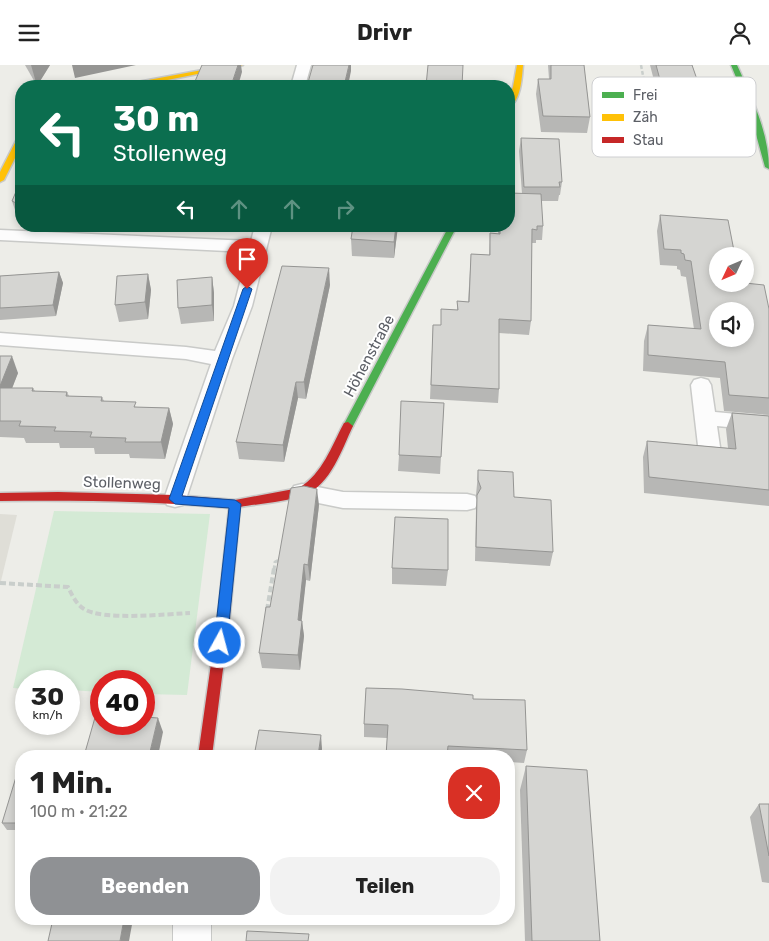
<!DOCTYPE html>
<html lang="de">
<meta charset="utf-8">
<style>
body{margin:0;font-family:Rubik,sans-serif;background:#f2f2f2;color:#222;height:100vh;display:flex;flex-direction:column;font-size:19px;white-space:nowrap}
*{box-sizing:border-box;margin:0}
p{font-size:16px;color:#767676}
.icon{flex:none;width:28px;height:28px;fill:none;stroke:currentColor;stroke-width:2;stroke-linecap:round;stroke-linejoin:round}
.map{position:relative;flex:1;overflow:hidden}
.drawer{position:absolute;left:15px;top:685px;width:500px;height:175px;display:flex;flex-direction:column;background:#fff;border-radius:20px;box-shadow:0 2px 8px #0003}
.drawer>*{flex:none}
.hud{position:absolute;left:15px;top:15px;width:500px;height:152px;border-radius:20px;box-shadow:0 2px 8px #0003;background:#0b6e4f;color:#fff;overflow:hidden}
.needle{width:32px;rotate:226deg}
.controls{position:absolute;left:709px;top:182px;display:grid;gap:10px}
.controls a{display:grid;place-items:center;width:45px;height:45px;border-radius:50%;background:#fff;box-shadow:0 2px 8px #0003;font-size:25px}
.speed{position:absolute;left:15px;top:605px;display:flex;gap:10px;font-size:25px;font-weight:700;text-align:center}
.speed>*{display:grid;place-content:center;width:65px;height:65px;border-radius:50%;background:#fff;box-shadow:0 2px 8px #0003;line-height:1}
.speed small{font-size:12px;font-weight:400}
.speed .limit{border:8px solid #d22;background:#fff;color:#111}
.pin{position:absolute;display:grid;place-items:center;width:42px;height:42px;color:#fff;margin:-51px -21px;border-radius:50% 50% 50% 0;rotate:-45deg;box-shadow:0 0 5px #0007}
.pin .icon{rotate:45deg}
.me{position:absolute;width:55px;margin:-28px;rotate:7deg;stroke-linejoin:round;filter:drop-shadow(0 0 4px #0008)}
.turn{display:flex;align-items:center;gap:18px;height:105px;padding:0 15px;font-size:22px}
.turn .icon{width:65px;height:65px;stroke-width:2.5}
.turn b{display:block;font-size:35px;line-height:42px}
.lanes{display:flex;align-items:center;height:48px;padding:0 15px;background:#0003;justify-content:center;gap:25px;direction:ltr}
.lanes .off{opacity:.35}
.round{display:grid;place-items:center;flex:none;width:52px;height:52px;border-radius:20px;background:#f2f2f2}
.headline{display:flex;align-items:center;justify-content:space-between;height:85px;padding:0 15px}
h1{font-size:30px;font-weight:700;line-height:38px}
.cta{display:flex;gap:10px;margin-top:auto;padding:10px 15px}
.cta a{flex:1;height:58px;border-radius:20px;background:#8f9194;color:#fff;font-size:20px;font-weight:700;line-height:58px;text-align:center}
.cta a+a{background:#f2f2f2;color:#222}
header{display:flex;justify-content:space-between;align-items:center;height:65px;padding:0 15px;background:#fff;font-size:22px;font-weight:700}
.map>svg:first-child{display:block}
</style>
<header><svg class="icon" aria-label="menu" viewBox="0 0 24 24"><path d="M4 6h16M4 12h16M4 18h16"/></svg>Drivr<svg class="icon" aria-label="person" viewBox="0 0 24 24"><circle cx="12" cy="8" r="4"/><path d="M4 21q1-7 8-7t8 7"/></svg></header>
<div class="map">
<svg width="769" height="876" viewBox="0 0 769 876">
<rect width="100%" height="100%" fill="#edede8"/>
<path fill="#dfded7" d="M 0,449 L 17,450 L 0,520 Z"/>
<path fill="#d4ead5" d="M 54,446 L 210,449 L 187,630 L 144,629 L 144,616 L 101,616 L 101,627 L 69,625 L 69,616 L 26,616 L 26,624 L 13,623 Z"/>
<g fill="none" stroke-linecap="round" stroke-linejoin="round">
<g stroke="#c9cac8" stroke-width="3">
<g id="lane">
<path d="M 297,0 L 311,0 L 305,21 L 291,21 Z"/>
<path d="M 255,161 L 272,161 L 252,241 L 232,294 L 186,434 L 183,440 L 175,442 L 167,440 L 164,434 L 211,299 L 186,294 L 0,280 L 0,268 L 186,282 L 215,286 L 234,241 L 248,187 L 0,175 L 0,165 L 251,176 Z"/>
<path d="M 701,313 L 708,315 L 711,320 L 715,347 L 769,352 L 769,366 L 717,361 L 721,389 L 718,395 L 710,397 L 702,395 L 699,389 L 691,320 L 694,315 Z"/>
<path d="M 302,419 L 343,427 L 467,429 L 475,431 L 478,437 L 475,443 L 467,445 L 343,443 L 294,433 L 291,427 L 294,421 Z"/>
</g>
</g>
<g stroke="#c9cac8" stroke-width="2">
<rect id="street" x="173" y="854" width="38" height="22"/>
</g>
<g stroke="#c9cac9" stroke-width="3">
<g id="fast">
<path d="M 731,0 L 737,0 C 752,33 769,68 769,104 L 765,102 L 749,44 Z"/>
<path d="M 449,161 L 457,161 L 353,361 L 348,365 L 344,364 L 343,361 Z"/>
</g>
</g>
<g stroke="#c9cac9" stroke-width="3">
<g id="slow">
<path d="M 229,0 L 243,0 L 137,21 L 123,21 L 127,19 Z"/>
<path d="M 517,0 L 523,0 C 522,12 521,36 509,42 L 509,32 L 513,22 Z"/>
<path d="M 18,72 L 21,72 L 21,81 L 4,115 L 0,117 L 0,107 Z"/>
</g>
</g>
<g stroke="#c9cac9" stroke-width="3">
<path id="jam" d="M 348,357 L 353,361 C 342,384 331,419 305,430 C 291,436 257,439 240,442 L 230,549 L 212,691 L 198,691 L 218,549 L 229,443 C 153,436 76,435 0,436 L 0,428 L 58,427 L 175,430 L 235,435 L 299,423 C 323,408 331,382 344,358 Z"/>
</g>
<g stroke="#c9cecb" stroke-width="2.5" stroke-dasharray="4 2" stroke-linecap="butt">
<path d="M 641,0 L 648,37 L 662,38"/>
<path d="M 703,41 L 722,42"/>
</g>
<path stroke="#c9cecb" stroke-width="3" stroke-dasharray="4.5 2.5" stroke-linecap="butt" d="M 274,505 L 275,497 L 281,494"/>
<g stroke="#c9cecb" stroke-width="4" stroke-dasharray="6 3" stroke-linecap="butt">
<path d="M 0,518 L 68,522 C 72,530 76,539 84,544 C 103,556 166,549 190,548"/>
<path d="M 267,545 L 274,503"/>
</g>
<use href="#lane" fill="#fcfcfc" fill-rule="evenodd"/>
<use href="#street" fill="#fcfcfc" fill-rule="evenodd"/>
<use href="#fast" fill="#4caf50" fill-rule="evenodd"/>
<use href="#slow" fill="#ffc107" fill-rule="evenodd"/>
<use href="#jam" fill="#c62828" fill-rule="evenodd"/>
</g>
<g fill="#b7b7b5">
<path d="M 25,0 L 50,0 L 37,21 Z"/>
<path d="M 548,0 L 584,0 L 590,52 L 587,68 L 541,67 L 536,29 L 538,14 L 549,14 Z"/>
<path d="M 650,0 L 692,0 L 718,75 L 714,90 L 674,87 L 674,70 L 668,70 Z"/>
<path d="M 521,73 L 562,117 L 560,130 L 559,130 L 558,136 L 541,136 L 543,161 L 542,175 L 536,175 L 536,178 L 532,178 L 531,256 L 529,270 L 499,268 L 499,324 L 498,338 L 430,334 L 433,260 L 441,260 L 441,244 L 457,245 L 457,236 L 468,237 L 471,189 L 489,190 L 490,168 L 498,169 L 498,161 L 509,161 L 522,129 L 519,86 Z"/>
<path d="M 21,115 L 21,152 L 16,148 L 12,136 Z"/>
<path d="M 660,150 L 718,219 L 769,244 L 769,350 L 724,346 L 720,313 L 643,306 L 644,276 L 648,260 L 694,264 L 686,212 L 681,211 L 680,205 L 677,204 L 677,201 L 660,200 L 657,166 Z"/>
<path d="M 398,161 L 394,193 L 352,191 L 351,174 Z"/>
<path d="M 59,207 L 63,218 L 56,251 L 0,255 L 0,211 Z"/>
<path d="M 148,209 L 151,225 L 148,254 L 119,257 L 115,240 Z"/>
<path d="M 212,212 L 214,228 L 214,256 L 181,259 L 178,243 Z"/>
<path d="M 330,220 L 306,334 L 298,333 L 284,397 L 239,394 L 236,377 Z"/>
<path d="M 0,291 L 18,308 L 12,323 L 33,323 L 35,326 L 67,327 L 69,331 L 102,332 L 104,336 L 137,342 L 169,343 L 173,359 L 165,394 L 130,393 L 129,389 L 95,389 L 94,383 L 60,383 L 59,378 L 26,378 L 24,373 L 0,372 Z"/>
<path d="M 444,338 L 440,409 L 398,406 L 399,390 Z"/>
<path d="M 732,348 L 769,351 L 769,441 L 644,428 L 643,392 L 647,376 L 728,383 L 726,364 Z"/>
<path d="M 478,405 L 514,432 L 553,487 L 550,501 L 475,496 L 476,444 L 477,432 L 476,430 L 477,419 Z"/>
<path d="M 319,440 L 310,516 L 306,515 L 301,555 L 302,556 L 304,571 L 300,605 L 262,603 L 259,588 L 270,542 Z"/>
<path d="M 392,503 L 448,505 L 446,521 L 392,519 Z"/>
<path d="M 473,634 L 527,685 L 524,698 L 509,697 L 509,691 L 386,691 L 387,673 L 364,672 L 364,659 Z"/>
<path d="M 526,701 L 600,876 L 525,876 L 520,725 Z"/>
<path d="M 21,712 L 21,765 L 7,765 L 2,758 Z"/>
<path d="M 759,739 L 769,739 L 769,818 L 762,817 L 750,752 Z"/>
</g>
<g fill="#959593">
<path d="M 31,0 L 50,0 L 37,21 Z"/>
<path d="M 72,0 L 136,0 L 75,13 Z"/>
<path d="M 238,0 L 241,0 L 242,7 L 238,21 L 231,21 Z"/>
<path d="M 349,0 L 351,0 L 351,6 L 348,21 L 344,21 Z"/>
<path d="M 396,161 L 398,161 L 394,193 L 394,177 Z"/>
<path d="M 329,203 L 330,220 L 306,334 L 304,317 Z"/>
<path d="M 59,207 L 63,218 L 56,251 L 53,240 Z"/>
<path d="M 148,209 L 151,225 L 148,254 L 145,237 Z"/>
<path d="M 212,212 L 214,228 L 214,256 L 212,240 Z"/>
<path d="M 12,291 L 18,308 L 6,339 L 0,324 L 0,321 Z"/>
<path d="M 296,317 L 298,333 L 284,397 L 283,380 Z"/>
<path d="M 169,343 L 173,359 L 165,394 L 161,377 Z"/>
<path d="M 317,424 L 319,440 L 310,516 L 308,500 Z"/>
<path d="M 304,499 L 306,515 L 300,571 L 298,555 Z"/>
<path d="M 302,556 L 304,571 L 300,605 L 298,590 Z"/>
<path d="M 158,653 L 163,667 L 158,691 L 149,691 Z"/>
<path d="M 321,670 L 322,684 L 321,691 L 318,691 Z"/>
<path d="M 124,854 L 133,854 L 129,876 L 120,876 Z"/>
</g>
<g fill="#d5d5d2" stroke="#959593" fill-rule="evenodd">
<path d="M 202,0 L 238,0 L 231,21 L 193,21 Z"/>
<path d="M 313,0 L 349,0 L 344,21 L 307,21 Z"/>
<path d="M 428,0 L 463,0 L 462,21 L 426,21 Z"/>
<path d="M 551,0 L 584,0 L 590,52 L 543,51 L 538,14 L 551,14 Z"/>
<path d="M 656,0 L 692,0 L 718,75 L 678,72 L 677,55 L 671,55 Z"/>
<path d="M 521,73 L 559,74 L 562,117 L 559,117 L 560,122 L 524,122 Z"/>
<path d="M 21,115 L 21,139 L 20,140 L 12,136 Z"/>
<path d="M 509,128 L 541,129 L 543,161 L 537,161 L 537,165 L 532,164 L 531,256 L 499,254 L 499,324 L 431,320 L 433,260 L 441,260 L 441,244 L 458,245 L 457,236 L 469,237 L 471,189 L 490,190 L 490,168 L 500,169 L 500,161 L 509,161 Z"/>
<path d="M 660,150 L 728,155 L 735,191 L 718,191 L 718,219 L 745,218 L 764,220 L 769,244 L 769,333 L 729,330 L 725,297 L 648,290 L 648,260 L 701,264 L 691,196 L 685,195 L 684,189 L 681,188 L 681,185 L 664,184 ZM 718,246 L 745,246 L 745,274 L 718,274 Z"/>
<path d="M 353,161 L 396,161 L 394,177 L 351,174 Z"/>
<path d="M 282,201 L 329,203 L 304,317 L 296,317 L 283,380 L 236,377 Z"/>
<path d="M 59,207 L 53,240 L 0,243 L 0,211 Z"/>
<path d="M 148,209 L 145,237 L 115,240 L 117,211 Z"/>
<path d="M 212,212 L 212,240 L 178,243 L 177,215 Z"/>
<path d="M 0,291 L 12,291 L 0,321 Z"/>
<path d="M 0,323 L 33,323 L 32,326 L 67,327 L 66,331 L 102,332 L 101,336 L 136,337 L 134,342 L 169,343 L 161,377 L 125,377 L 126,373 L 90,372 L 92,367 L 54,366 L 56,362 L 19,361 L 21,356 L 0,356 Z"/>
<path d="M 401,336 L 444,338 L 441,392 L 399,390 Z"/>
<path d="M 732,348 L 769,351 L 769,425 L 649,412 L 647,376 L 736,384 Z"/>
<path d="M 478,405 L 513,407 L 514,432 L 551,435 L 553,487 L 476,482 L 477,430 L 481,423 L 478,415 Z"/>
<path d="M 304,421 L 317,424 L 308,500 L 304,499 L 298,555 L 302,556 L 298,590 L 259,588 L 266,542 L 270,542 L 291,423 Z"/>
<path d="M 395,452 L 448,454 L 448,505 L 392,503 Z"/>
<path d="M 366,623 L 402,624 L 473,630 L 473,634 L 525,635 L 527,685 L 448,681 L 447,691 L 386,691 L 388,660 L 364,659 Z"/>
<path d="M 96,649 L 101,649 L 101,659 L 144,659 L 144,652 L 158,653 L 149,691 L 84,691 Z"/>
<path d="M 259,665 L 321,670 L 318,691 L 254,691 Z"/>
<path d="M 526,701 L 587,705 L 600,876 L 532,876 Z"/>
<path d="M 16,712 L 21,712 L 21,758 L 2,758 Z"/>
<path d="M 759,739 L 769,739 L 769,791 Z"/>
<path d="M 53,854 L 124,854 L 120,876 L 48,876 Z"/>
<path d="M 247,866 L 309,869 L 308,876 L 246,876 Z"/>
</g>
<path fill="#1a73e8" stroke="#114b97" d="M 247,221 L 252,224 L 182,431 L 235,435 L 241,439 L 227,578 L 225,581 L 220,583 L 216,581 L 214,578 L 229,443 L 175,439 L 169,434 L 243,224 Z"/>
<g text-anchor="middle" stroke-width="4" stroke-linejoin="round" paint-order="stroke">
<g font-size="15" fill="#5c5f66" stroke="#fff">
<text transform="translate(369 291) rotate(-62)" y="5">Höhenstraße</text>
<text transform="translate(122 418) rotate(2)" y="5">Stollenweg</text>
</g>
</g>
<rect x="592" y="12" width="164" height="80" rx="8" fill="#fff" stroke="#cecfd1" stroke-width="1"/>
<rect x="602" y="27" width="22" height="6" fill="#4caf50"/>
<rect x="602" y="49" width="22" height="7" fill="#ffc107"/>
<rect x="602" y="72" width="22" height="6" fill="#c62828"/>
<g font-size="14" fill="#5c5f66">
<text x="633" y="35">Frei</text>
<text x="633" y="57">Zäh</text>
<text x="633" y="80">Stau</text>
</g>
</svg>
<div class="controls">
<a><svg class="needle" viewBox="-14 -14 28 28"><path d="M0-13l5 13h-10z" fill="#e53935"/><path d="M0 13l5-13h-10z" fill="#767676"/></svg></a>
<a><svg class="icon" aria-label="sound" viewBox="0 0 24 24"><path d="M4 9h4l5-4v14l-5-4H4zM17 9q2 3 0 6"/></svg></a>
</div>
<div class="speed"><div>30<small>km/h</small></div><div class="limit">40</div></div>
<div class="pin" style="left:247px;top:224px;background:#d93025"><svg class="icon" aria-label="arrive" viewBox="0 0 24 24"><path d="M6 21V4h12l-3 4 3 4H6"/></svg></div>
<svg class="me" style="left:220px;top:578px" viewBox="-20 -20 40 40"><circle r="17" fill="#1a73e8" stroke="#fff" stroke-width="3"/><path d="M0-11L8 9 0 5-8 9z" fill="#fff"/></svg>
<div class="hud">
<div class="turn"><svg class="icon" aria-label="left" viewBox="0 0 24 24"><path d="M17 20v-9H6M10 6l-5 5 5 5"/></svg><div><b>30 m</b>Stollenweg</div></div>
<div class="lanes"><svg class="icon" aria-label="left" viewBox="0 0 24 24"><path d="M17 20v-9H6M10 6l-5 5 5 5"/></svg><svg class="icon off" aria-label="ahead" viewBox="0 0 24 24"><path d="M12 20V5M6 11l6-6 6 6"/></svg><svg class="icon off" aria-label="ahead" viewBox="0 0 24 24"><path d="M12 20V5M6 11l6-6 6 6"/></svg><svg class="icon off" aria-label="right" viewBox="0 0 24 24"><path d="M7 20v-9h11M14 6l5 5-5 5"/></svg></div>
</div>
<section class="drawer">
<div class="headline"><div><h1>1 Min.</h1><p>100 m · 21:22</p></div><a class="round" style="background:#d93025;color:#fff"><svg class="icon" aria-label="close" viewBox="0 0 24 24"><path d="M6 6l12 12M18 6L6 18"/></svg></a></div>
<div class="cta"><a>Beenden</a><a>Teilen</a></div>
</section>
</div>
